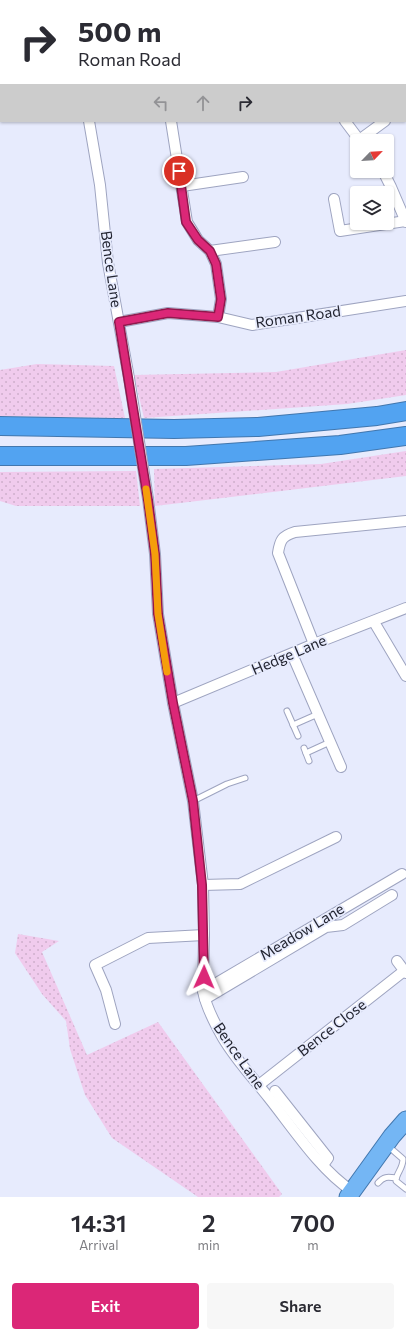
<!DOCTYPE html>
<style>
body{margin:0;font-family:Commissioner,sans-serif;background:#f7f7f7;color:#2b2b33;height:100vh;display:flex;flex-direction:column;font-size:15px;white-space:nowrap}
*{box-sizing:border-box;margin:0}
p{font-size:13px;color:#7c7c81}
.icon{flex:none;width:22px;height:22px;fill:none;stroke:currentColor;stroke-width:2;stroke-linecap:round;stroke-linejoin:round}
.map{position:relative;height:1197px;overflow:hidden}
.panel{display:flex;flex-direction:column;background:#fff;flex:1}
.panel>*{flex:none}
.top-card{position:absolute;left:0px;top:0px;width:406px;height:122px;box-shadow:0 1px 3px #0004;background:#fff;color:#2b2b33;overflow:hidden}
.needle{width:26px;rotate:65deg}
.buttons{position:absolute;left:350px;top:134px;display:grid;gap:8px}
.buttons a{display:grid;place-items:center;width:44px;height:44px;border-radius:4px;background:#fff;box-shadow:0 1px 3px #0004;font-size:20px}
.pin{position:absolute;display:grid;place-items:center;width:34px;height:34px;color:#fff;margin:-17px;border:2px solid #fff;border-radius:50%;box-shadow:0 1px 4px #0007}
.me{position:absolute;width:44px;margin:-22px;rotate:1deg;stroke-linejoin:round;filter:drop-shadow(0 0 3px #0008)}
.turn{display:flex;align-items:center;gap:14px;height:84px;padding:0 12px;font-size:18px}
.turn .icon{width:52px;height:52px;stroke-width:2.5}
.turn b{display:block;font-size:28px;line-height:34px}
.lanes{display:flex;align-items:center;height:38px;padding:0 12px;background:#0003;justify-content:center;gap:20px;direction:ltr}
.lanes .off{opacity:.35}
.eta{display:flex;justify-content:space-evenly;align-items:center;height:68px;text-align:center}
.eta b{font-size:24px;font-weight:600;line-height:28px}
.action{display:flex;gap:8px;margin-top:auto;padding:8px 12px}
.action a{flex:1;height:46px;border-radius:4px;background:#db2777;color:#fff;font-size:16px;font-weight:600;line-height:46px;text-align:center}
.action a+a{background:#f7f7f7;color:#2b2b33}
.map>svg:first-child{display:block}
</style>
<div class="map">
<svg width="406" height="1197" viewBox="0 0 406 1197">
<defs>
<pattern id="grass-dots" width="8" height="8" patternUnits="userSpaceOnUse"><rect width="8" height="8" fill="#f0cbed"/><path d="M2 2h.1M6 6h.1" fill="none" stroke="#ceaecc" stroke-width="1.8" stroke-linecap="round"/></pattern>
</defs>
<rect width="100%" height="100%" fill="#e7ebfd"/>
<g fill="url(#grass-dots)">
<path d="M 406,350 L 406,395 L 347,404 L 144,418 L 134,375 L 276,372 Z"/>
<path d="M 37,364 L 114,366 L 125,418 L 0,416 L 0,370 Z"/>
<path d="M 406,451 L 406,476 L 155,506 L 154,469 L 321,464 Z"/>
<path d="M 136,471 L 140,506 L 16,506 L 0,501 L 0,472 Z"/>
<path d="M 18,934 L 59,941 L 42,952 L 87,1055 L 158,1022 L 282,1194 L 279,1197 L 198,1197 L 112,1138 L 85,1095 L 70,1049 L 66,1021 L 42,994 L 15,953 Z"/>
</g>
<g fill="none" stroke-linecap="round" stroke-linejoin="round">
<g stroke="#9ea4c0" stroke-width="7">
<g id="service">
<path d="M 287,711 L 298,736"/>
<path d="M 293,725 L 318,714"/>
<path d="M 304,748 L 309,761"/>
<path d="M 306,753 L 330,742"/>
<path d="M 193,801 L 227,784 L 245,778"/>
<path d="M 388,1146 L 403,1159 C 403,1169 396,1173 396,1181 L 406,1189"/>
<path d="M 378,1183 C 384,1176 388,1177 396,1178"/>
</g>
</g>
<g stroke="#9ea4c0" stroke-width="12">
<g id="minor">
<path d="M 95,1 L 95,0"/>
<path d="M 267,1 L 269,0"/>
<path d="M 405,107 L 406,106"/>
<path d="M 89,121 L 100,185 L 108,263 L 129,378"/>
<path d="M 171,121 L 187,222 L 198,240 L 210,251 L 216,264 L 221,299 L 218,317"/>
<path d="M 345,121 L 360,141"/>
<path d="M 359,140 L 385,121"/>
<path d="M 383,171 L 391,187 L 406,222"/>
<path d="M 182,186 L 243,177"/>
<path d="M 334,199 L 340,231 L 406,221"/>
<path d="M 210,251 L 275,242"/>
<path d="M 119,322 L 168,313 L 218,317 L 252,325 L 406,301"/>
<path d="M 148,499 L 155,554 L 158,614 L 173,703 L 193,801 L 203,885 L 204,935 L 203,991 C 206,1007 215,1024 223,1038 C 236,1060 254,1079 269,1098 C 293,1128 320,1170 352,1191"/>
<path d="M 374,622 L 406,676"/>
<path d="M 314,644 L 278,553 C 280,540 282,536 295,532 L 406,521"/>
<path d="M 292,654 L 341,767"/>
<path d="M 173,703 L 314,644 L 406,608"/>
<path d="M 203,885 L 240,884 L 336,837"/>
<path d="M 397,961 L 406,973"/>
<path d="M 203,991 L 402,874"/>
<path d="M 205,999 L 326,927 L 343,925 L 392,895"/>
<path d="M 115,1024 L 106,990 L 95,965 L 148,938 L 204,935"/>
<path d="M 259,1085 L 404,971"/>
<path d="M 275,1091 L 328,1158 L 323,1165"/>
</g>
</g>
<g stroke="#9ea4c0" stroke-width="15">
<g id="tertiary">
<path d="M 393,0 L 394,1"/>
<path d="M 405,15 L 406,16"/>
</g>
</g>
<g stroke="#4277ae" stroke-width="19">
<path id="trunk" d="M 348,1197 L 392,1136 L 406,1120"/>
</g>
<g stroke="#4277ae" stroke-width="20">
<g id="motorway">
<path d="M 0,426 L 174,429 L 258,427 L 377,416 L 406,411"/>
<path d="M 0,456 L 186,456 L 340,445 L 406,436"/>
</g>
</g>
<use href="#service" stroke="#fff" stroke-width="5"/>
<use href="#minor" stroke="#fff" stroke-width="10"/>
<use href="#tertiary" stroke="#fff" stroke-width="13"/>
<use href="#trunk" stroke="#74b6f4" stroke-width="17"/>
<use href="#motorway" stroke="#52a3f1" stroke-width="18"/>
<g stroke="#9ea4c0" stroke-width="12" stroke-linecap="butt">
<path id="minor-bridge" d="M 129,378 L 148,499"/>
</g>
<use href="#minor-bridge" stroke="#fff" stroke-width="10"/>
</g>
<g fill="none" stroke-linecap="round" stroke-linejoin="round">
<g stroke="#8e194d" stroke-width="10">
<path id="route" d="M 179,171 L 186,222 L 198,240 L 210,251 L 216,264 L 221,299 L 218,317 L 168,313 L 119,322 L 148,500 L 155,554 L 158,614 L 173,703 L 193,801 L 202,885 L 204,977"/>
</g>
<use href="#route" stroke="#db2777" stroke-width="7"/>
<path stroke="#f59e0b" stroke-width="7" d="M 146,489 L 155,554 L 158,614 L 167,672"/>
</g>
<g text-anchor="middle" stroke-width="3.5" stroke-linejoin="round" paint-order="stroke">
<g font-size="15" fill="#232531" stroke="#e7ebfd">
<text transform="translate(111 269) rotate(82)" y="5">Bence Lane</text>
<text transform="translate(298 317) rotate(-8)" y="5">Roman Road</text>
<text transform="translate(289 655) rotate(-23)" y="5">Hedge Lane</text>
<text transform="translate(302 932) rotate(-31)" y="5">Meadow Lane</text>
<text transform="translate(332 1028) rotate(-38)" y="5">Bence Close</text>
<text transform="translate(239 1056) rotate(55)" y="5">Bence Lane</text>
</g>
</g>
</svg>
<div class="buttons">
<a><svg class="needle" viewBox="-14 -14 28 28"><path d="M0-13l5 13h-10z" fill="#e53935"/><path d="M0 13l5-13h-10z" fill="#7c7c81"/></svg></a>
<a><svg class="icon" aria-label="layers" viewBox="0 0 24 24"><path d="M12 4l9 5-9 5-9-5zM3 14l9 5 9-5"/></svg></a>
</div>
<div class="pin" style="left:179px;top:171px;background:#d93025"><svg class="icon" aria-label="arrive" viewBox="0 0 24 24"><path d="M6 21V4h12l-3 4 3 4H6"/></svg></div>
<svg class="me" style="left:204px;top:977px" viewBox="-20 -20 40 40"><path d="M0-17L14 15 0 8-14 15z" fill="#db2777" stroke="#fff" stroke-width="4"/></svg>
<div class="top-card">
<div class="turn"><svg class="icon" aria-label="right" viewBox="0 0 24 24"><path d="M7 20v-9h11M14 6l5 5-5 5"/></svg><div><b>500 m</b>Roman Road</div></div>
<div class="lanes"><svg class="icon off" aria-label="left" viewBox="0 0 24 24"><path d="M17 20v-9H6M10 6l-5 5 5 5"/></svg><svg class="icon off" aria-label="ahead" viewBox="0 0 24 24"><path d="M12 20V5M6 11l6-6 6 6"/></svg><svg class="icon" aria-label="right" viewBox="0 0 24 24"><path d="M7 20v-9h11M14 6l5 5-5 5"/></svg></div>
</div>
</div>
<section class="panel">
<div class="eta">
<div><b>14:31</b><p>Arrival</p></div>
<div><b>2</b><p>min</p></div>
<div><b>700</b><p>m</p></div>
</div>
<div class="action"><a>Exit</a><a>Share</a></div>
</section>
